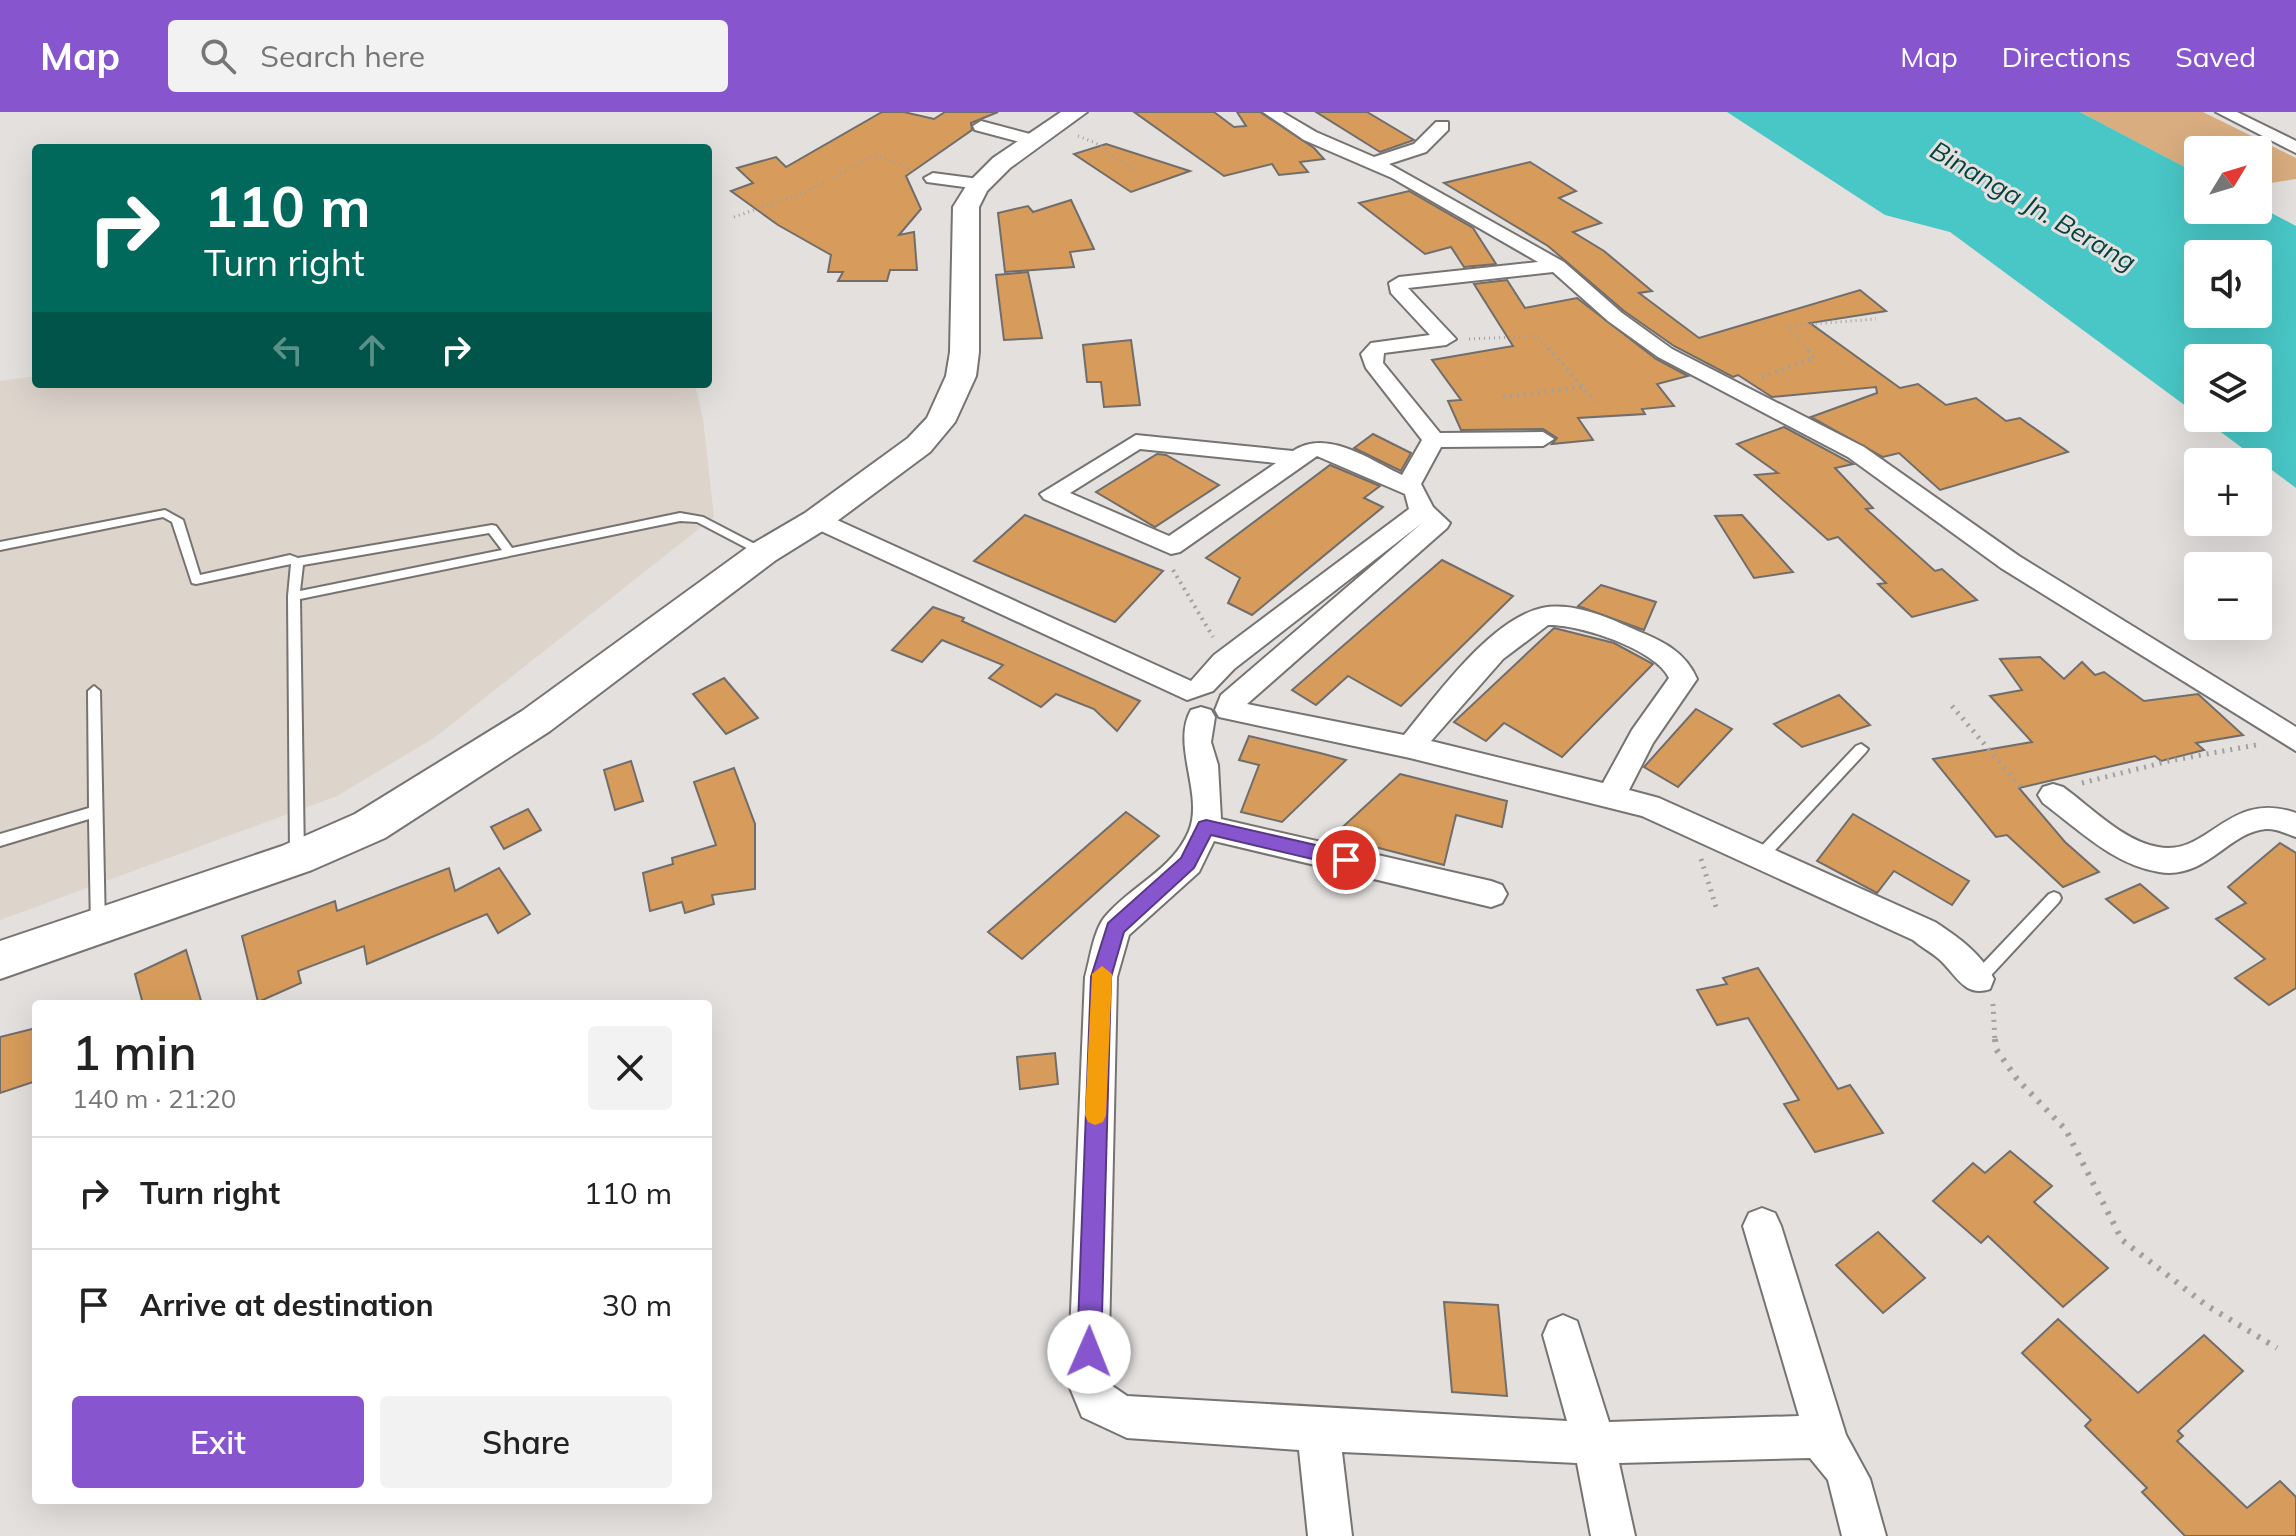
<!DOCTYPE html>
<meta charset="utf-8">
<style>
body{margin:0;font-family:Mulish,sans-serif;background:#f2f2f2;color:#222;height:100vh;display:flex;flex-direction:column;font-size:30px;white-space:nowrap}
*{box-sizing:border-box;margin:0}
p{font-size:26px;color:#767676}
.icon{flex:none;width:44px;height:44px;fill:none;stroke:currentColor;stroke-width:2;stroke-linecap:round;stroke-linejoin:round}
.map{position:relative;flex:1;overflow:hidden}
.drawer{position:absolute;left:32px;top:888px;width:680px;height:504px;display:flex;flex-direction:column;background:#fff;border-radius:8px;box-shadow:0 8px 32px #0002}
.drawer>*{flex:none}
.banner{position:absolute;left:32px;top:32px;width:680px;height:244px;border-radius:8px;box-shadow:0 8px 32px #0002;background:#00695c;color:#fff;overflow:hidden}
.needle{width:52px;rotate:52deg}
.controls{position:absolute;left:2184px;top:24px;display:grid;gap:16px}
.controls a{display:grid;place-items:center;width:88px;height:88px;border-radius:8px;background:#fff;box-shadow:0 8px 32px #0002;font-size:40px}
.pin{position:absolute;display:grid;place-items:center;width:68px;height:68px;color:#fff;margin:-34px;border:4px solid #fff;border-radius:50%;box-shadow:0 2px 8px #0007}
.me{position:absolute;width:88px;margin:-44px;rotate:1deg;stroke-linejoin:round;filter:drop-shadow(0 0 6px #0008)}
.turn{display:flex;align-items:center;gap:28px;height:168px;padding:0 40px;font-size:36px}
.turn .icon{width:104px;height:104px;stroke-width:2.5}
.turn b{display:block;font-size:56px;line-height:68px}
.lanes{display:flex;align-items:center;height:76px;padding:0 40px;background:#0003;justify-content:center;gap:40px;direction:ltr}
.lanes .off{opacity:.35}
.round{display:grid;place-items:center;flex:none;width:84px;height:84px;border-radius:8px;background:#f2f2f2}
.overview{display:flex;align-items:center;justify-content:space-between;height:136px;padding:0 40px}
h1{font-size:48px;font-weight:600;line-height:60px}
.action{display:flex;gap:16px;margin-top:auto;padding:16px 40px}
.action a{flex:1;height:92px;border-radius:8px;background:#8756ce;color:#fff;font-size:32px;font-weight:600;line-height:92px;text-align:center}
.action a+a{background:#f2f2f2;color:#222}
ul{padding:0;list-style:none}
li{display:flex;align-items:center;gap:24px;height:112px;padding:0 40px;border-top:2px solid #e0e0e0}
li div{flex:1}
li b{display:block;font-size:30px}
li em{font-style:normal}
header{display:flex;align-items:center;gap:48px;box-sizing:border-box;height:112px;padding:0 40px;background:#8756ce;color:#fff}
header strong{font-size:38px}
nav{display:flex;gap:44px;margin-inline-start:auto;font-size:28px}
.search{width:560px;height:72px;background:#f2f2f2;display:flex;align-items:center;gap:20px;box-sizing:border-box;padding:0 28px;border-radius:8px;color:#767676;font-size:30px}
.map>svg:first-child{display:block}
</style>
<header>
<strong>Map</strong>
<div class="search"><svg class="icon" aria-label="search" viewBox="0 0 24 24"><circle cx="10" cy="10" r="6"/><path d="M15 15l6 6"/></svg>Search here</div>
<nav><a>Map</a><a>Directions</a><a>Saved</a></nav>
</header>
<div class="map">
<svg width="2296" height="1424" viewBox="0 0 2296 1424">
<rect width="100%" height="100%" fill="#e3e0de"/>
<path fill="#ddd4cc" d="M 36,264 L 36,272 L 695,272 L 703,307 L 714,405 L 434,626 L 337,684 L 0,808 L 0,269 Z"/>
<path fill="#d9ad7f" d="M 2080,0 L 2203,0 L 2296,46 L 2296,67 L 2258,73 L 2258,38 L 2198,38 L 2198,62 Z"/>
<path fill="#49c6c6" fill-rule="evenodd" d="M 1727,0 L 2080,0 L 2198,62 L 2198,98 L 2258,98 L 2258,94 L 2296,114 L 2296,376 L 2202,306 L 2258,306 L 2258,246 L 2198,246 L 2198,303 L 1950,120 L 1885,103 ZM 2198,142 L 2258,142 L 2258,202 L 2198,202 Z"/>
<g fill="#d79c5b" stroke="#706d6b" stroke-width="2">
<path d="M 882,0 L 904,0 L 934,7 L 945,0 L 998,0 L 971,11 L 972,18 L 906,64 L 921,97 L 899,123 L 914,120 L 917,158 L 890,158 L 887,169 L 838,169 L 843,160 L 828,160 L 831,143 L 778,113 L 731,79 L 753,71 L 737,56 L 776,45 L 786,55 Z"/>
<path d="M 1134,0 L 1214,0 L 1234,15 L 1246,14 L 1237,0 L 1260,0 L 1314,36 L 1324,47 L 1300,50 L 1308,60 L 1279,63 L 1272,52 L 1224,64 Z"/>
<path d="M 1316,0 L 1367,0 L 1414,28 L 1380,40 Z"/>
<path d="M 1106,32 L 1190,59 L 1131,80 L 1074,42 Z"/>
<path d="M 1530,50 L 1576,79 L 1559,86 L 1601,111 L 1573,120 L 1604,139 L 1652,179 L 1639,181 L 1699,226 L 1860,178 L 1886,199 L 1810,211 L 1900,276 L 1918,272 L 1946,293 L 1976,286 L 2006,309 L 2020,306 L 2068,340 L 1940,378 L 1899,341 L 1883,345 L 1811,305 L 1877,281 L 1876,275 L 1772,285 L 1738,263 L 1733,265 L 1674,234 L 1624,199 L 1548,134 L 1444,71 Z"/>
<path d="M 1409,79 L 1473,116 L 1496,152 L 1464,155 L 1451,135 L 1425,142 L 1359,91 Z"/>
<path d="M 1071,88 L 1094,137 L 1070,140 L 1074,155 L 1005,160 L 998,101 L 1028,94 L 1033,100 Z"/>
<path d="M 1028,160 L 1042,226 L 1004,228 L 996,163 Z"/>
<path d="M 1507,168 L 1525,196 L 1577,186 L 1656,247 L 1688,264 L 1657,272 L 1674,294 L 1642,297 L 1645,302 L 1578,306 L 1593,328 L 1552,332 L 1557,326 L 1543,317 L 1461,318 L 1448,289 L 1461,288 L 1432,248 L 1513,234 L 1474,172 Z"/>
<path d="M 1131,228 L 1140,293 L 1104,295 L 1101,270 L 1087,270 L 1083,233 Z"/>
<path d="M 1784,315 L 1853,352 L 1835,356 L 1873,396 L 1866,397 L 1935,459 L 1942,457 L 1977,488 L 1912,505 L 1878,472 L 1886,471 L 1838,425 L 1828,428 L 1755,363 L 1778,361 L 1737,332 Z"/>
<path d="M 1373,322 L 1411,341 L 1401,359 L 1354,336 Z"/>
<path d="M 1157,342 L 1166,343 L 1219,373 L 1155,415 L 1096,380 Z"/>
<path d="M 1330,353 L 1380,374 L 1364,386 L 1383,395 L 1252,503 L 1228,491 L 1240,466 L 1206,446 Z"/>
<path d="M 1025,403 L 1116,440 L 1163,459 L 1115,510 L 974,449 Z"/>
<path d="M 1742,403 L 1793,460 L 1754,466 L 1715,404 Z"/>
<path d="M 1442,448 L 1513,484 L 1401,594 L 1348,564 L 1316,593 L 1292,578 Z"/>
<path d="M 1601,473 L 1656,490 L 1644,518 L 1578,494 Z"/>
<path d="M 933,495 L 964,506 L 962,509 L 1140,589 L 1117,619 L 1094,597 L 1056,582 L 1041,595 L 989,566 L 1003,553 L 942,528 L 922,550 L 892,538 Z"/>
<path d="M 1554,516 L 1614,531 L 1653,552 L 1562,645 L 1504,611 L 1486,629 L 1454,610 Z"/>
<path d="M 2040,545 L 2064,567 L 2082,550 L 2095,563 L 2104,560 L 2144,589 L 2198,582 L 2243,623 L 2196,631 L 2204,638 L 2161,649 L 2155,644 L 2019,676 L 2065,730 L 2099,760 L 2063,775 L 2007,723 L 1996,725 L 1933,647 L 2032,630 L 1990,584 L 2022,578 L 2000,547 Z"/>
<path d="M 724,566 L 758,606 L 726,622 L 693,582 Z"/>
<path d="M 1839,583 L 1870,613 L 1802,635 L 1774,612 Z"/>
<path d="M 1696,597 L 1732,617 L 1678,675 L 1644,655 Z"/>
<path d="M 1249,624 L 1320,641 L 1346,648 L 1282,710 L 1241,700 L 1259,653 L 1239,648 Z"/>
<path d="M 631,649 L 643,689 L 615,698 L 604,658 Z"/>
<path d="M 734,656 L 755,712 L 755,777 L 712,783 L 714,792 L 685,801 L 682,790 L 650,799 L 643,761 L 673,752 L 672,746 L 716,733 L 694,670 Z"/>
<path d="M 1400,662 L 1507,689 L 1502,715 L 1456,703 L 1444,753 L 1333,724 Z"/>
<path d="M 528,697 L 541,718 L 504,737 L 491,715 Z"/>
<path d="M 1126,700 L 1159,724 L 1022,847 L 988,820 Z"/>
<path d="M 1853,702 L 1969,769 L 1952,793 L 1894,759 L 1877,781 L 1817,749 Z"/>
<path d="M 2280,731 L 2296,741 L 2296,876 L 2269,893 L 2235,866 L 2265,847 L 2216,807 L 2246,791 L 2228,775 Z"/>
<path d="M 449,756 L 455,779 L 499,756 L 530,802 L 498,821 L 487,802 L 367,852 L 364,834 L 298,859 L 301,871 L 258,890 L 242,824 L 335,789 L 337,799 Z"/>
<path d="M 2140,772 L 2168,796 L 2134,811 L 2106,787 Z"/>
<path d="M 186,838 L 202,892 L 143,892 L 135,862 Z"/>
<path d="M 1758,856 L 1838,977 L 1850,973 L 1883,1021 L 1815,1040 L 1784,992 L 1799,988 L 1748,906 L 1717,913 L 1697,878 L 1727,872 L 1723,866 Z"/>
<path d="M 36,916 L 36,969 L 0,981 L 0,925 Z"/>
<path d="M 1055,941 L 1058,972 L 1020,977 L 1017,945 Z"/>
<path d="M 2010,1039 L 2052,1074 L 2034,1090 L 2108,1156 L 2063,1195 L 1988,1124 L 1981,1131 L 1933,1089 L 1973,1051 L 1985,1061 Z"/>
<path d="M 1878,1120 L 1925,1166 L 1883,1201 L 1836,1153 Z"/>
<path d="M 1444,1190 L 1498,1193 L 1507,1284 L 1452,1280 Z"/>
<path d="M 2058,1207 L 2138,1281 L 2204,1223 L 2243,1259 L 2178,1319 L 2183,1324 L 2177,1329 L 2247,1396 L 2280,1369 L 2296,1385 L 2296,1424 L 2185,1424 L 2142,1380 L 2147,1376 L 2085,1314 L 2091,1308 L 2022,1241 Z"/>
</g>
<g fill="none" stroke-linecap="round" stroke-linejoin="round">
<g stroke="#767371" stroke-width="4">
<g id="service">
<path d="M 165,398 L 183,408 L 200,463 L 290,443 L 298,446 L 492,413 L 496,414 L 512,436 L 680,401 L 703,405 L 770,440 L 768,443 L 760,443 L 697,410 L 680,409 L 300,487 L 304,745 L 302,749 L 292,749 L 290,745 L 288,484 L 291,452 L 196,472 L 192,471 L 172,410 L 163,405 L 0,438 L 0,430 ZM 489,421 L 502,438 L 300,479 L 303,453 Z"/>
<path d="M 94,574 L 100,579 L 105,815 L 103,819 L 98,821 L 93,819 L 91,815 L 89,707 L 0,734 L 0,722 L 89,696 L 88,579 Z"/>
<path d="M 1861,632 L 1868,637 L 1866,640 L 1765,749 L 1755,749 L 1753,745 L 1755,741 L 1856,634 Z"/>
<path d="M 2054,780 L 2059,782 L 2061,786 L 2059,790 L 1983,872 L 1978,874 L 1973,872 L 1970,867 L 1973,862 L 2049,782 Z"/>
</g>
</g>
<g stroke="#767371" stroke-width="4">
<g id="minor">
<path d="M 1263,0 L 1282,0 L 1316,20 L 1374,45 L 1414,32 L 1436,10 L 1448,10 L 1448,18 L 1426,40 L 1389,52 L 1564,150 L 1622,201 L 1672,237 L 1864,335 L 2019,444 L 2296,615 L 2296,639 L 2001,456 L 1848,345 L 1658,245 L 1608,209 L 1553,160 L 1408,176 L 1456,227 L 1446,233 L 1384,241 L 1383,251 L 1440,321 L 1543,320 L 1554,327 L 1543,334 L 1441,335 L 1421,372 L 1433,395 L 1450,411 L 1447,416 L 1247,592 L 1404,623 C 1436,584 1491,507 1542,496 C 1571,490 1605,504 1631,516 C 1659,528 1684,537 1697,567 L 1653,631 L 1629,678 L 1659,686 L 1935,810 C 1958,825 1982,842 1994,867 L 1990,877 C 1964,886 1956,862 1939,847 C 1931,840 1921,835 1913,828 L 1642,704 L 1410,646 L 1219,605 L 1215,598 L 1221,583 L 1422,411 L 1234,557 L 1213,579 L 1187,588 L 808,413 L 805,408 L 808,403 L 826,403 L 1191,569 L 1214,543 L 1409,397 L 1405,382 L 1317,344 L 1180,440 L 1171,442 L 1044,387 L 1040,382 L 1136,323 L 1293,339 C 1327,316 1370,348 1402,363 L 1422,328 L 1366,256 L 1361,242 L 1371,231 L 1430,223 L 1391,181 L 1389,171 L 1399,165 L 1538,150 L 1392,66 L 1304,28 ZM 1140,337 L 1276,351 L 1169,424 L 1070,381 ZM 1548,513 C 1578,512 1656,537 1669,566 L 1632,618 L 1603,671 L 1431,629 L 1503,547 Z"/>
<path d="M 2216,0 L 2237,0 L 2296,29 L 2296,41 Z"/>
<path d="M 981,9 L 1041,25 L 1043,29 L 1035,34 L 975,18 L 973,14 Z"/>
<path d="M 933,61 L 979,67 L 988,72 L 979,77 L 927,70 L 924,66 Z"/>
<path d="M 1201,595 L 1211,598 L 1215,605 L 1211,630 L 1218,653 L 1221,707 L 1491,769 L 1502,773 L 1507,782 L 1502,791 L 1491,795 L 1214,729 L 1199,760 L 1129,823 L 1117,865 L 1108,1271 L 1127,1284 L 1567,1309 L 1543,1223 L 1549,1209 L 1563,1203 L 1577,1209 L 1609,1310 L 1799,1304 L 1743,1114 L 1749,1101 L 1762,1096 L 1775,1101 L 1781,1114 L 1846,1323 L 1870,1367 L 1886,1424 L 1842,1424 L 1828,1368 L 1810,1346 L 1619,1351 L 1635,1424 L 1591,1424 L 1577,1351 L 1342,1340 L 1352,1424 L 1308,1424 L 1299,1338 L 1127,1326 L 1082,1305 L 1068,1271 L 1085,865 C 1090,848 1093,821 1104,806 C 1130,774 1172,759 1189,719 C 1204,682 1171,633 1191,598 Z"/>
<path d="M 2053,672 L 2063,675 C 2091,695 2123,729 2158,735 C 2209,745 2228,677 2296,701 L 2296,725 C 2287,722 2276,716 2266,717 C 2228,720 2206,768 2159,760 C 2114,753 2078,717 2043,691 L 2038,683 L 2043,675 Z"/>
</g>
</g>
<g stroke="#767371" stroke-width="4">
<path id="secondary" d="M 1061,0 L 1087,0 L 1010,56 L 987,79 L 979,95 L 979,240 L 976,264 L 955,310 L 930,340 L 829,415 L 776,448 L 550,619 L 385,726 L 312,758 L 0,867 L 0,829 L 282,734 L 355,702 L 522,599 L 752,432 L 805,401 L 908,326 L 927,306 L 946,264 L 950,240 L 953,95 L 968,71 L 993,46 Z"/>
</g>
<g stroke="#a2a09e" stroke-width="3" stroke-dasharray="1 4" stroke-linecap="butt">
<path d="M 1078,24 L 1096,31 L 1137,61"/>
<path d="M 734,105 L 803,81 L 876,43 L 913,58"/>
<path d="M 1469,227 L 1537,224 L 1549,238"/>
<path d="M 1807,238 L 1787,214 L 1876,207"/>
</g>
<g stroke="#a2a09e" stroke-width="4" stroke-dasharray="2 5" stroke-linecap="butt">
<path d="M 1548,236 L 1595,289"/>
<path d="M 1762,265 L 1814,246 L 1806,236"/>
<path d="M 1503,285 L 1583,275"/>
<path d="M 1173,458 L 1213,525"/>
</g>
<g stroke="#a2a09e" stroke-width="5" stroke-dasharray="2 6" stroke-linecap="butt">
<path d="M 1952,594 L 2024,679"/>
<path d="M 2082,671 L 2169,649 L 2256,633"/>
<path d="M 1701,747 L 1716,795"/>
<path d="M 1993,892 L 1995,929"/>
</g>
<path stroke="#a2a09e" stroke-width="6" stroke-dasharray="3 8" stroke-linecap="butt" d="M 1995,927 L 1996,937 L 2017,967 L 2066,1018 L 2122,1128 L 2206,1193 L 2277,1236"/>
<use href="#service" fill="#fff" fill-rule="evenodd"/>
<use href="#minor" fill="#fff" fill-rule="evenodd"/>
<use href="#secondary" fill="#fff" fill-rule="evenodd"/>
</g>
<path fill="#8756ce" stroke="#583886" stroke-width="2" d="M 1206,708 L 1346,740 L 1355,748 L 1346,755 L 1211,723 L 1194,756 L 1124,820 L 1111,865 L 1101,1240 L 1097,1248 L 1089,1252 L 1080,1248 L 1077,1240 L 1091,865 L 1108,811 L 1181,746 L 1199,710 Z"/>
<path fill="#f59e0b" d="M 1102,854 L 1112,862 L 1106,1003 L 1103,1010 L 1095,1013 L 1088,1010 L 1085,1003 L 1092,862 Z"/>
<g text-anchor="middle" stroke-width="6" stroke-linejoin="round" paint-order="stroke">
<g font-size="26" font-style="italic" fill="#064141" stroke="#e3e0de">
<text transform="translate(2033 94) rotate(30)" y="9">Binanga Jn. Berang</text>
</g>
</g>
</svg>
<div class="controls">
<a><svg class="needle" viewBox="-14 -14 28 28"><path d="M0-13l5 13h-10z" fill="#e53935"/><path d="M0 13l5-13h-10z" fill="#767676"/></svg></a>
<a><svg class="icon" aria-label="sound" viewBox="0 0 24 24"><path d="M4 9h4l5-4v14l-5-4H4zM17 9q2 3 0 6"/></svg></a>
<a><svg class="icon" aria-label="layers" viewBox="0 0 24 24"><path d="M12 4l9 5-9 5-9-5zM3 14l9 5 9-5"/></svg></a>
<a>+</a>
<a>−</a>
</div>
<div class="pin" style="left:1346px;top:748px;background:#d93025"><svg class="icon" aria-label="arrive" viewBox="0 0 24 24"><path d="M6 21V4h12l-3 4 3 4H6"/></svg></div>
<svg class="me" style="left:1089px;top:1240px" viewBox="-20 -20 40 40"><circle r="19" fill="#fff"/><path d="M0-13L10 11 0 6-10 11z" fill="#8756ce"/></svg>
<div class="banner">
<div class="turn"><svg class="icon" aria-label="right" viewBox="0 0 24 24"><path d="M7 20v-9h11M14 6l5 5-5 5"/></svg><div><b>110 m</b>Turn right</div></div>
<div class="lanes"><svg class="icon off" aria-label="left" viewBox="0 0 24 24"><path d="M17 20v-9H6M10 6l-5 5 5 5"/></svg><svg class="icon off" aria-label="ahead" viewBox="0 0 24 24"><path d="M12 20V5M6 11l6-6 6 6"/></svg><svg class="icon" aria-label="right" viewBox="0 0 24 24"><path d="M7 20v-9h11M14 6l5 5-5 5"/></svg></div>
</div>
<section class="drawer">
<div class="overview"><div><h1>1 min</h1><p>140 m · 21:20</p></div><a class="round"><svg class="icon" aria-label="close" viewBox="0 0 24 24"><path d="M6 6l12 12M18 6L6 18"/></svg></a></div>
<ul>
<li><svg class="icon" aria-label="right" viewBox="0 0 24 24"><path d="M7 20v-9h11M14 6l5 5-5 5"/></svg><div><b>Turn right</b></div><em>110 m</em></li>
<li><svg class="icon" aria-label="arrive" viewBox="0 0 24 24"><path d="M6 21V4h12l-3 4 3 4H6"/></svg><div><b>Arrive at destination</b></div><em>30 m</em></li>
</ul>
<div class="action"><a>Exit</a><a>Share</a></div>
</section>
</div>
